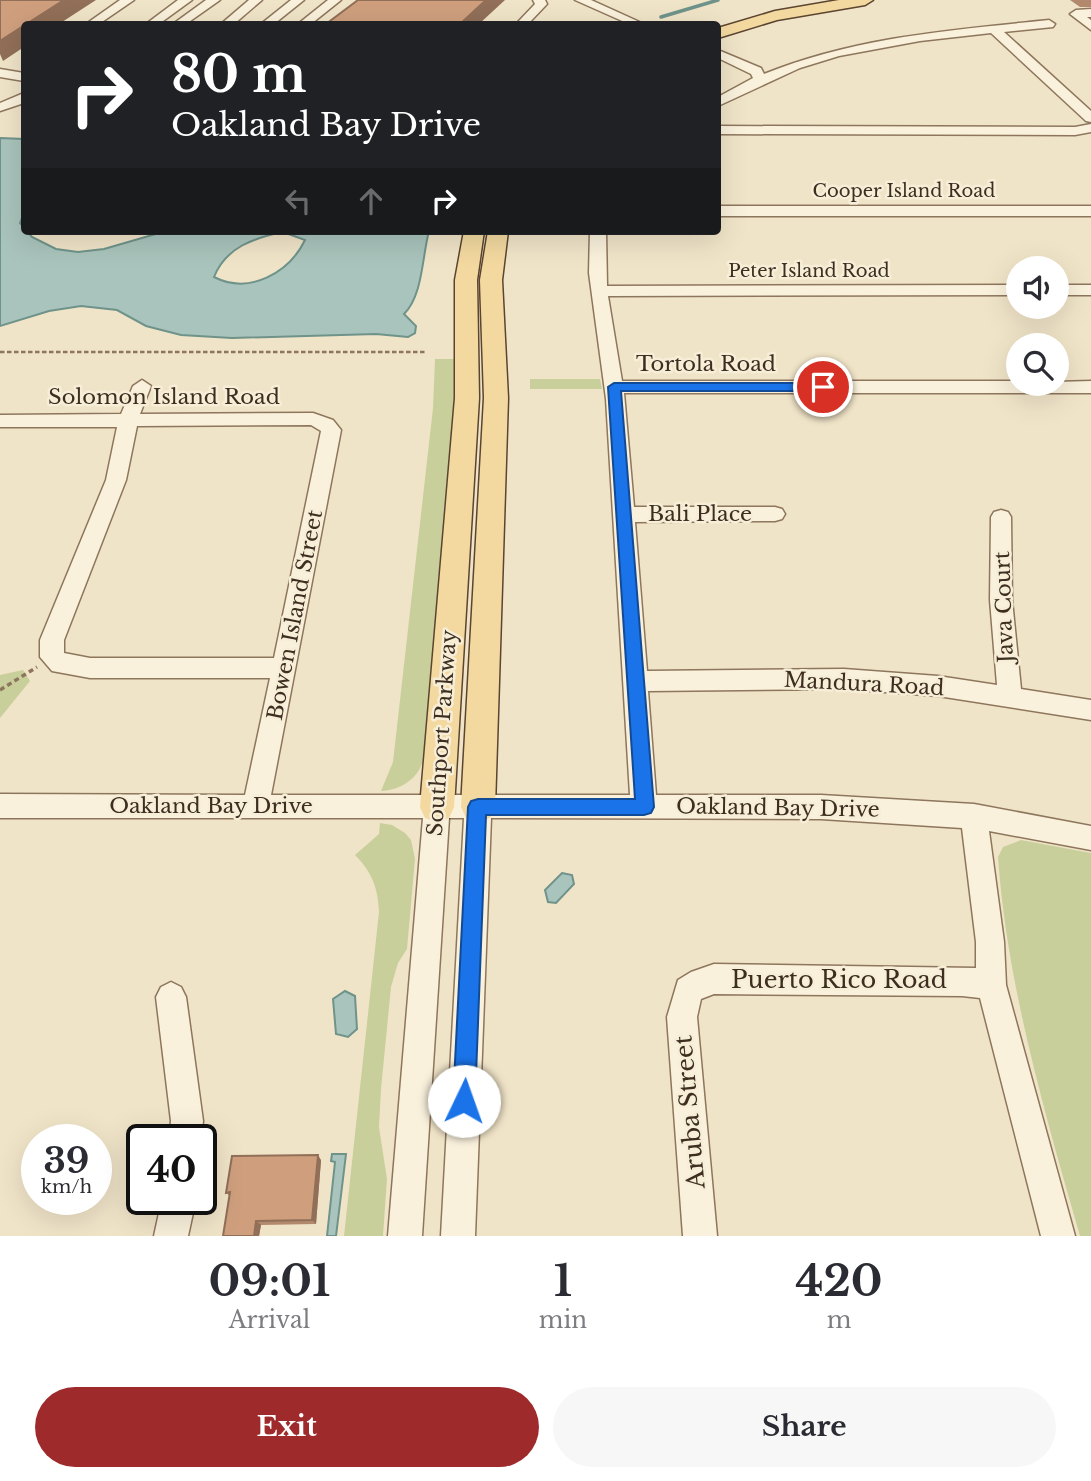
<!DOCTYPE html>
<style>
body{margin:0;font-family:"Libre Baskerville",serif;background:#f7f7f7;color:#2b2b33;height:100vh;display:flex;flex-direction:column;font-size:26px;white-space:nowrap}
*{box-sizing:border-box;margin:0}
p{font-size:23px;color:#7c7c81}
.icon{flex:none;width:38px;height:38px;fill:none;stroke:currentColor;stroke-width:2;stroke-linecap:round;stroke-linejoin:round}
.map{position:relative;height:1236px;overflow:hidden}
.panel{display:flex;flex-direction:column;background:#fff;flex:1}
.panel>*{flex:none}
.hud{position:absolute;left:21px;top:21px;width:700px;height:214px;border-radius:7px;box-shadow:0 7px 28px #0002;background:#202124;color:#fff;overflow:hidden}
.controls{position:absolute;left:1006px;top:256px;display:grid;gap:14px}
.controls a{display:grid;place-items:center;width:63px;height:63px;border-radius:50%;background:#fff;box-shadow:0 7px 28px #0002;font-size:35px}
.speed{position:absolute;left:21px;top:1124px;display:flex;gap:14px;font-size:35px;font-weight:700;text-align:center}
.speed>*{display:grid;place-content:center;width:91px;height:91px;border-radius:50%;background:#fff;box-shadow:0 7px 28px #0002;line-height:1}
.speed small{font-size:18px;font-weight:400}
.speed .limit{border:4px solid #111;border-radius:10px;background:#fff;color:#111}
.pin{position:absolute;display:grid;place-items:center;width:60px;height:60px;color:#fff;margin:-30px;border:4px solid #fff;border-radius:50%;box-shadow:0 2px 7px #0007}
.me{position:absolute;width:77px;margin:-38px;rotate:3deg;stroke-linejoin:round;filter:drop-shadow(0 0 5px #0008)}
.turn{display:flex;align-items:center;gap:24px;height:147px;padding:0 35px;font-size:32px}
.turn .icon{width:91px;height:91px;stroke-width:2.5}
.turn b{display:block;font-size:49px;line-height:60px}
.lanes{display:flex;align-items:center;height:66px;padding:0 35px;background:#0003;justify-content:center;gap:35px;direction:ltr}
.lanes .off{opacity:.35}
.eta{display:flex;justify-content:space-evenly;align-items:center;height:119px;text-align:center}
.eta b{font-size:42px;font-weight:800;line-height:49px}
.cta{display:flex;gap:14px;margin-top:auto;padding:14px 35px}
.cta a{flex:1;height:80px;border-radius:42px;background:#9e2a2b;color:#fff;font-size:28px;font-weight:800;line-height:80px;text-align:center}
.cta a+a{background:#f7f7f7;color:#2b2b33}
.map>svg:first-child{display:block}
</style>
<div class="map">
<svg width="1091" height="1236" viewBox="0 0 1091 1236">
<rect width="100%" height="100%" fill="#f0e4c8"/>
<g fill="#c9cf9b">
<path d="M 435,359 L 455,359 L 455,387 L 423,761 C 417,780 400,790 381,791 L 393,762 L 433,408 Z"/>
<path d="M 530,379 L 600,379 L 602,389 L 530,389 Z"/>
<path d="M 23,670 L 30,681 L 0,718 L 0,675 Z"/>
<path d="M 380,823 L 392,825 L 405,833 L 411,840 L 415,859 L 407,949 L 398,963 L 391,987 L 381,1089 L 379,1127 L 387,1179 L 383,1236 L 344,1236 L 379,912 C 378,888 372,872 355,855 L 379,834 Z"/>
<path d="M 1021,840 L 1091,853 L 1091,1236 L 1080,1236 C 1045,1114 1007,985 998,857 L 1003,847 Z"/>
</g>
<g fill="#a9c4bc" stroke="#6f938a" stroke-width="2" fill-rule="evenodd">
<path d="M 0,138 L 24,139 L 24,213 L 20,223 L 32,237 L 56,249 L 78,252 L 104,249 L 166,231 L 429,231 C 422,257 423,295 404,314 L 416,326 L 415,333 L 408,337 L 376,334 L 232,338 L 181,335 L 146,326 L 117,310 L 81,306 L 49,311 L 0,326 ZM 283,232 L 305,240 C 289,273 249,295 214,277 C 226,247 254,238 283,232 Z"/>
<path d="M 562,873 L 572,875 L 574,884 L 556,903 L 548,902 L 545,890 Z"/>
<path d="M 345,991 L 355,996 L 357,1029 L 348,1037 L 336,1034 L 333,999 Z"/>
<path d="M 332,1154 L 346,1154 L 336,1236 L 327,1236 L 335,1162 L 331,1161 Z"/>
</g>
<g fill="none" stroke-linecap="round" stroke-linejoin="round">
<path stroke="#6f938a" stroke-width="3.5" d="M 661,17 L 718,0"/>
<g stroke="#8d765c" stroke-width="3">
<g id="minor">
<path d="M 120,0 L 134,0 L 99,24 L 86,24 Z"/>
<path d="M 178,0 L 192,0 L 159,24 L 146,24 Z"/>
<path d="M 206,0 L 220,0 L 186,24 L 173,24 Z"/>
<path d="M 249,0 L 262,0 L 234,24 L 221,24 Z"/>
<path d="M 291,0 L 304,0 L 274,24 L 261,24 Z"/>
<path d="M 328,0 L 341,0 L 311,24 L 298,24 Z"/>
<path d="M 533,0 L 545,0 L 547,4 L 528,24 L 516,24 L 535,4 Z"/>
<path d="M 575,0 L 591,0 L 644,24 L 629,24 Z"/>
<path d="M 1091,9 L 1091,17 L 1087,17 L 1091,20 L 1091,30 L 1070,14 L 1076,10 Z"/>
<path d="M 1049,20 L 1055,24 L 1053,27 L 1004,32 L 1091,111 L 1091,122 L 1086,121 L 991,33 L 920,41 L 839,56 L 800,68 L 718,106 L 718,97 L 753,78 L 751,74 L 718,58 L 718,50 L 761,68 L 764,74 C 855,37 952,30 1049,20 Z"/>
<path d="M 0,69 L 24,73 L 24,81 L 0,77 Z"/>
<path d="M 24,93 L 24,103 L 0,111 L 0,103 Z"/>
<path d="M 1091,124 L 1091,132 L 1075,135 L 718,134 L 718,126 L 1075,127 Z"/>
<rect x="718" y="206" width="373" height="10"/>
<path d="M 590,231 L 606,231 L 607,286 L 1018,285 L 1018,295 L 608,296 L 622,381 L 1018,381 L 1018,383 L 1091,381 L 1091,393 L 624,393 L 634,507 L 775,507 L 782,509 L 785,514 L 782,519 L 775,521 L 635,522 L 647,671 L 844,669 L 938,676 L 997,685 L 990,600 L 991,517 L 994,512 L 1001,510 L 1008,512 L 1011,517 L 1012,600 L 1021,689 L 1091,700 L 1091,720 L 938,696 L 844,689 L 648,691 L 656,795 L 821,795 L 974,804 L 1091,826 L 1091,850 L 989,831 L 1004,942 L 1006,985 L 1075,1236 L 1041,1236 L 980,998 L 962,996 L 714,994 L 701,999 L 697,1017 L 717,1236 L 683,1236 L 667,1017 L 678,980 L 691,972 L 714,964 L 976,968 L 976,942 L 962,828 L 821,819 L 491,818 L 475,1236 L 441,1236 L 464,818 L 449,818 L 422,1236 L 388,1236 L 423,818 L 0,818 L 0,794 L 245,795 L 270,678 L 90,678 L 52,671 L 40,657 L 40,640 L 106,480 L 117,427 L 0,427 L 0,415 L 121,414 L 133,386 L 142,380 L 151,386 L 140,414 L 313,413 L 333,420 L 341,430 L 271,795 L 630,795 L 606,399 L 589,273 ZM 311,425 L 321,431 L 274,658 L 90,658 L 64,653 L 64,640 L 126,480 L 137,426 Z"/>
<rect x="1057" y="285" width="34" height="10"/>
<path d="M 171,982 L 181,987 L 186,997 L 203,1121 L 201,1139 L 169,1139 L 171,1121 L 156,997 L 161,987 Z"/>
<path d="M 162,1199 L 196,1199 L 188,1236 L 154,1236 Z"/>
</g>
</g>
<g stroke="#5b4430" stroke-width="3">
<g id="major">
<path d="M 839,0 L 873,0 L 865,5 L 777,20 L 718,38 L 718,28 L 775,11 Z"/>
<path d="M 464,231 L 484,231 L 477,280 L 479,398 L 454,807 L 449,818 L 437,822 L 425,818 L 420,807 L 455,398 L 455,280 Z"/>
<path d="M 488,231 L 508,231 L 502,280 L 508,398 L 495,807 L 490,818 L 478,822 L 466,818 L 461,807 L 484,398 L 480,280 Z"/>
</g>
</g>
<path stroke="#8d765c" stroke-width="2.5" stroke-dasharray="4.5 2.5" stroke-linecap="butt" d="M 0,352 L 427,352"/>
<path stroke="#8d765c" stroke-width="3.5" stroke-dasharray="5 3.5" stroke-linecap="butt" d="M 0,690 L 37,667"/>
<use href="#minor" fill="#faf1dc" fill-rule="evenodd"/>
<use href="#major" fill="#f3d9a0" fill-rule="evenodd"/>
</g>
<g fill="#b2896c">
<path d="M 1070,0 L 1091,0 L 1091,7 L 1080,7 Z"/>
<path d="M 321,1160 L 316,1224 L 261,1225 L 259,1236 L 230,1196 L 226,1193 Z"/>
</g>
<g fill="#916f58">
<path d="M 64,0 L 96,0 L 59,24 L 26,24 Z"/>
<path d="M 486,0 L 505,0 L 479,24 L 460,24 Z"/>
<path d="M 24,25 L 24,47 L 3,61 L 0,54 L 0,41 Z"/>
<path d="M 318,1155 L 321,1160 L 316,1224 L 312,1220 Z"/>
<path d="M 256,1221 L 261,1225 L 259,1236 L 254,1236 Z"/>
</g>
<g fill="#cf9f7d" stroke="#916f58" stroke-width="2">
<path d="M 0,0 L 64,0 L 0,41 Z"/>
<path d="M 358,0 L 486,0 L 460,24 L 326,24 Z"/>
<path d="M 318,1155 L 312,1220 L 256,1221 L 254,1236 L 223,1236 L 230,1192 L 226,1193 L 232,1156 Z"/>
</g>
<path fill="#1a73e8" stroke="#114b97" stroke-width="2" d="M 614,383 L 823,383 L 830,387 L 823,391 L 621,391 L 654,807 L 651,813 L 644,815 L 486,815 L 475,1101 L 472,1109 L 464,1112 L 456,1109 L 453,1101 L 468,807 L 471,801 L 478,799 L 635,799 L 608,387 Z"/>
<g text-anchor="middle" stroke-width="5" stroke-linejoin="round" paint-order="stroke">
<g font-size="18" fill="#3d2e20" stroke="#f7eed8">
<text x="904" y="197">Cooper Island Road</text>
<text x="809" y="277">Peter Island Road</text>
</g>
<g font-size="21" fill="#3d2e20" stroke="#f7eed8">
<text x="706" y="371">Tortola Road</text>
<text x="164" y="404">Solomon Island Road</text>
<text x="700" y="521">Bali Place</text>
<text transform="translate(1004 607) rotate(-92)" y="7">Java Court</text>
<text transform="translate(295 615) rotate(-79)" y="7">Bowen Island Street</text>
<text transform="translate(864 684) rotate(3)" y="7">Mandura Road</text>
<text transform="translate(442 733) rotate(-86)" y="7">Southport Parkway</text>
<text x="211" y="813">Oakland Bay Drive</text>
<text transform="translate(778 808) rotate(1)" y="7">Oakland Bay Drive</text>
</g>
<g font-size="24" fill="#3d2e20" stroke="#f7eed8">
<text x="839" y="988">Puerto Rico Road</text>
<text transform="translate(690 1112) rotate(-95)" y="8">Aruba Street</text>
</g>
</g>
</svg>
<div class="controls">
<a><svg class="icon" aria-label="sound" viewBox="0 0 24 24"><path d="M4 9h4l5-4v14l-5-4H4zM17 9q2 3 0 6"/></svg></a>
<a><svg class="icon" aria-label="search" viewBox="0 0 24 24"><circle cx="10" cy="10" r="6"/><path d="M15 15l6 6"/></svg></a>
</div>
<div class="speed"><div>39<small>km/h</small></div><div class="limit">40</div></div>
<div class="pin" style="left:823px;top:387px;background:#d93025"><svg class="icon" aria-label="arrive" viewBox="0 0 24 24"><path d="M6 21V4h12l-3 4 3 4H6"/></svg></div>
<svg class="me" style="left:464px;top:1101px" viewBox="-20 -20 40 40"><circle r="19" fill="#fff"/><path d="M0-13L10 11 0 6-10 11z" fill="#1a73e8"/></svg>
<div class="hud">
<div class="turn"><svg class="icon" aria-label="right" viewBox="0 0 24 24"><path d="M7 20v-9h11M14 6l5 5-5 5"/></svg><div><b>80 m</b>Oakland Bay Drive</div></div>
<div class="lanes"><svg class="icon off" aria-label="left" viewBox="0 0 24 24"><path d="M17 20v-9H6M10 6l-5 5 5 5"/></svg><svg class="icon off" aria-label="ahead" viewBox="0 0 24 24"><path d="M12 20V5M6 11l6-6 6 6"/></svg><svg class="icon" aria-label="right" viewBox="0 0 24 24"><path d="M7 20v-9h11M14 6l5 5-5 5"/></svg></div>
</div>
</div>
<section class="panel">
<div class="eta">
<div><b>09:01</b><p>Arrival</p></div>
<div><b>1</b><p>min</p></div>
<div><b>420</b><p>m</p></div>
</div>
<div class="cta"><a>Exit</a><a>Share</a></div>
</section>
